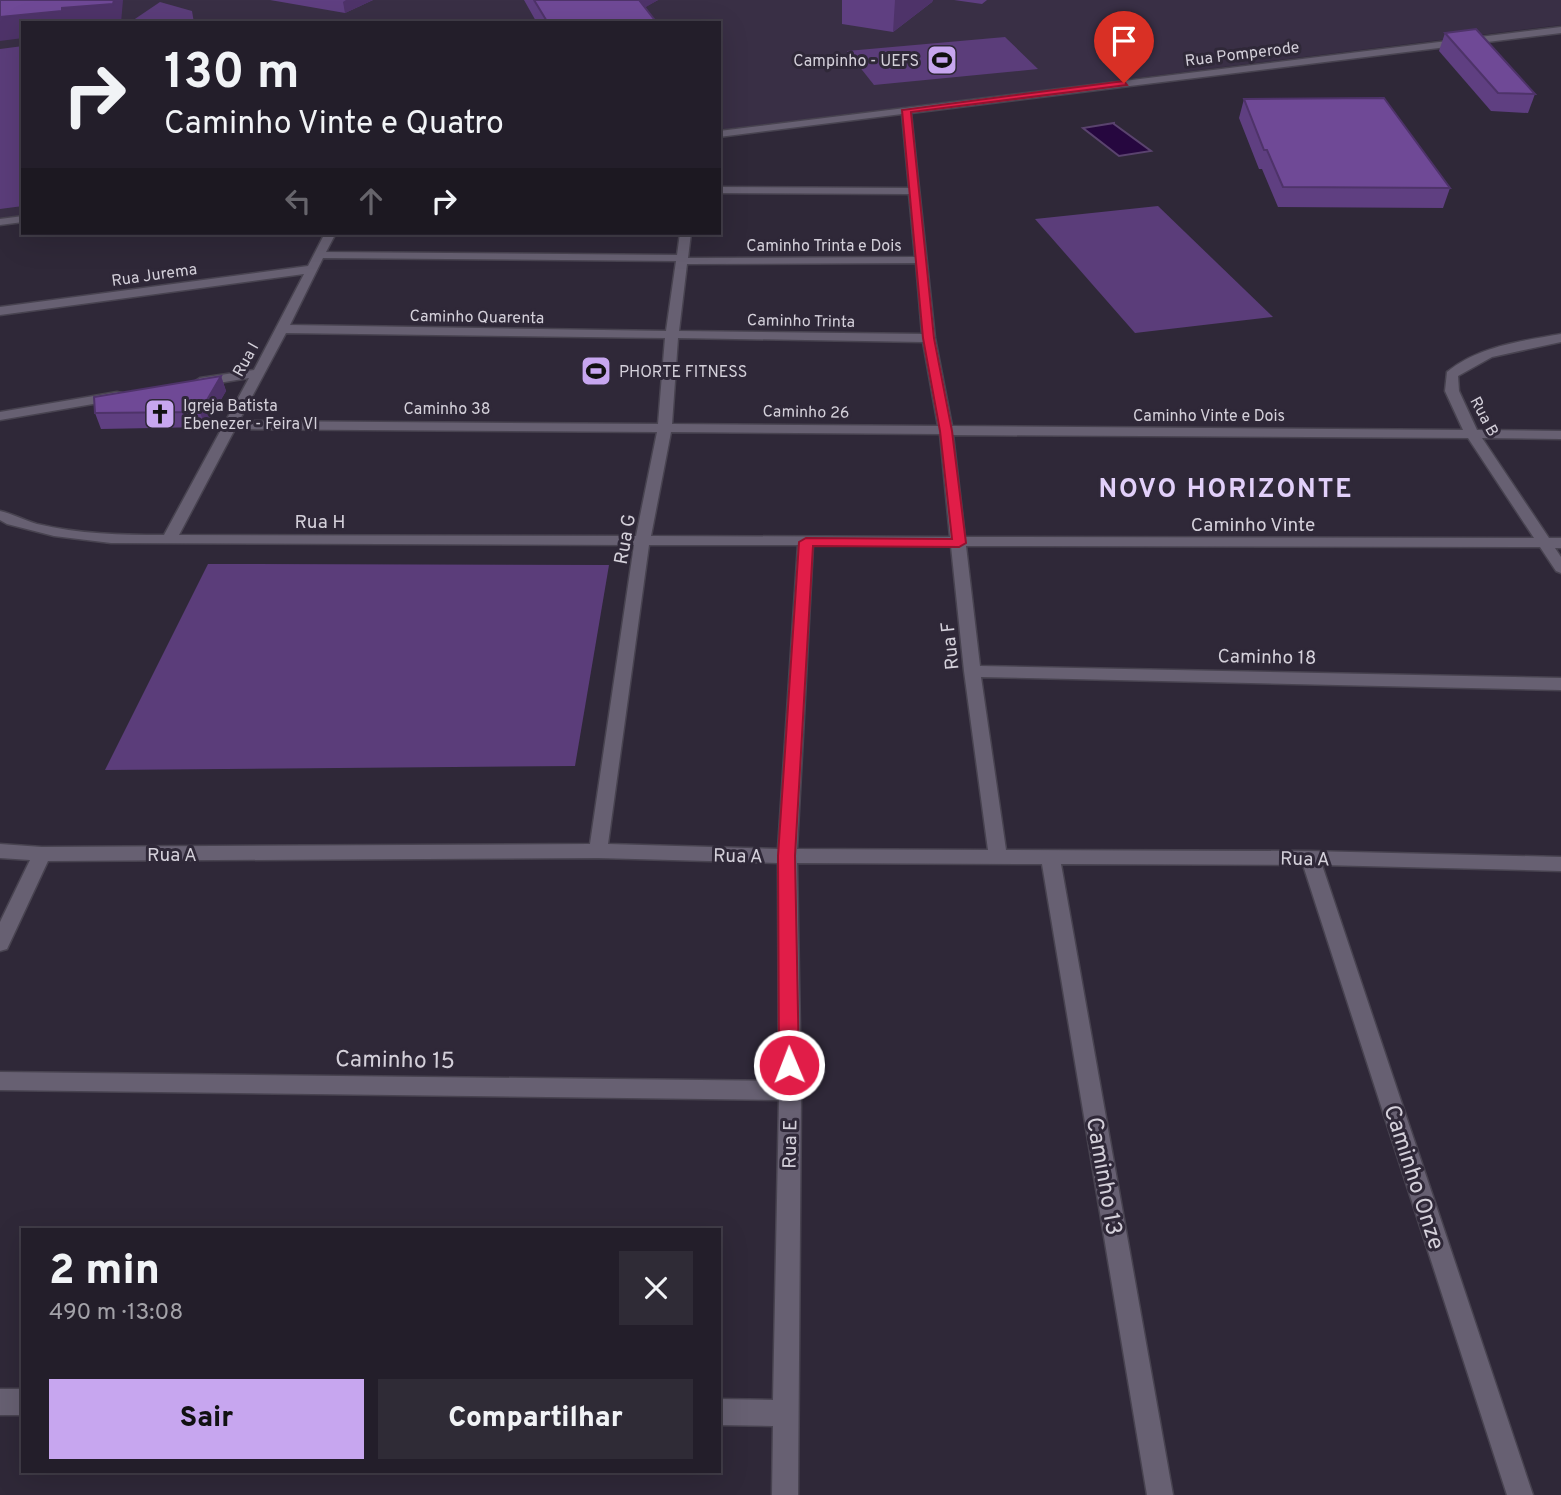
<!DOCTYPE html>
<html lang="pt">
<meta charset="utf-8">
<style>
body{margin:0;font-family:Overpass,sans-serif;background:#2f2b36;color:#f1f3f6;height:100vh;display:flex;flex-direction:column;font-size:26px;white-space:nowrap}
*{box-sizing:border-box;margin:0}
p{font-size:23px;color:#a3a2a8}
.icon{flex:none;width:38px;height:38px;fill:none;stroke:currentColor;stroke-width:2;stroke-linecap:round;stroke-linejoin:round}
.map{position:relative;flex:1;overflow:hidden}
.drawer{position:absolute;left:21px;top:1228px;width:700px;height:245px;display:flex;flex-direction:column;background:#231e2a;border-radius:0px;box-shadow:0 7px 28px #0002,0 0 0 2px #403c47}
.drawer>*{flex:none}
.guide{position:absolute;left:21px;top:21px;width:700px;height:214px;border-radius:0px;box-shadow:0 7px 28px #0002,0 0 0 2px #403c47;background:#231e2a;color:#f1f3f6;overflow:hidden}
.pin{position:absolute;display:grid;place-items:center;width:60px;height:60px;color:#fff;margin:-72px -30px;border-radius:50% 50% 50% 0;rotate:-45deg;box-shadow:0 0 7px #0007}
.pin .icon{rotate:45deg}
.me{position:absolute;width:77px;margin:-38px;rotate:359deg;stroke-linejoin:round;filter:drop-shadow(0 0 5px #0008)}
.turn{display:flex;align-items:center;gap:24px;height:147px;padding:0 28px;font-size:32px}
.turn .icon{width:91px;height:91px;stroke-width:2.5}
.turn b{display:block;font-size:49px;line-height:60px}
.lanes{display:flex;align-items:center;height:66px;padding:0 28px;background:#0003;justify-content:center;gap:35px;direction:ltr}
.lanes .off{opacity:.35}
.round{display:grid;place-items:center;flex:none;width:74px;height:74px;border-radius:0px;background:#2f2b36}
.summary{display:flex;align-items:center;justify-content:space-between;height:119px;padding:0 28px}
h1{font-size:42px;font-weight:800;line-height:52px}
.cta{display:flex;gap:14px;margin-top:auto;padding:14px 28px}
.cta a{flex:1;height:80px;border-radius:0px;background:#c7a6ef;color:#111;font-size:28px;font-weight:800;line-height:80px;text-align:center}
.cta a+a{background:#2f2b36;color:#f1f3f6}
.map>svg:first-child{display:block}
</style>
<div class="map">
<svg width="1561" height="1495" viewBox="0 0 1561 1495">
<rect width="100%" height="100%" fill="#2f2838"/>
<path fill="#392f45" d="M 0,0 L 1561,0 L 1561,25 L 719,130 L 719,23 L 23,23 L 23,215 L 0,218 Z"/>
<g fill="#5b3d7a">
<path d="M 160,2 L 192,11 L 194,23 L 129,23 Z"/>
<path d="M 1005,37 L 1038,69 L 874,85 L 847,51 Z"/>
<path d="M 23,46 L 23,206 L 0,209 L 0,49 Z"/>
<path d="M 1158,206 L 1273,317 L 1135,333 L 1035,219 Z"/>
<path d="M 208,564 L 609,565 L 575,766 L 105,770 Z"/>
</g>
<path fill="#26073f" stroke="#5a436e" stroke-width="2" d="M 1114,123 L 1114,124 L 1151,151 L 1119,156 L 1083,128 Z"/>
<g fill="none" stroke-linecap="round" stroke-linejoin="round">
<g stroke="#484350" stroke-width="3">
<g id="minor">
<path d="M 1561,27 L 1561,33 L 911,113 L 935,338 L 952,426 L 1463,430 L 1445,391 L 1447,372 C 1479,346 1522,341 1561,334 L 1561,342 L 1492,357 L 1458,376 L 1459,391 L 1477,430 L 1561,431 L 1561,439 L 1482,438 L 1549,538 L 1561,538 L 1561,548 L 1555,548 L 1561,557 L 1561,573 L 1556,571 L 1540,547 L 966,546 L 980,666 L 1561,678 L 1561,690 L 981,677 L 1006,850 L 1310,851 L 1561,857 L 1561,871 L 1322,865 L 1533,1495 L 1507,1495 L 1303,865 L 1061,864 L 1173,1495 L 1147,1495 L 1042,864 L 797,863 L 801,1091 L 798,1495 L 772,1495 L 773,1426 L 719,1425 L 719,1399 L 773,1400 L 779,1100 L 0,1090 L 0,1072 L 779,1081 L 778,863 L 598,858 L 48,861 L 7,949 L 0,951 L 0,922 L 30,860 L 0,858 L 0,844 L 42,847 L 590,844 L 634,545 L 111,543 L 54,536 L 7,524 L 0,520 L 0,511 C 13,514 24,520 37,524 C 79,534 121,535 164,535 L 249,378 L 200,386 L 194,382 L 200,378 L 254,370 L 304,274 L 0,315 L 0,307 L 308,266 L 325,233 L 336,233 L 326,252 L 677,255 L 680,233 L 691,233 L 688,258 L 915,257 L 909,194 L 719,193 L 719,187 L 909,188 L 902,114 L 719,137 L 719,131 ZM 323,258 L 676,261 L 666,331 L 290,325 ZM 916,263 L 922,334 L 679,331 L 687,264 ZM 286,333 L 665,338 L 658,424 L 239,421 ZM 678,338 L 923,342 L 938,426 L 672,424 ZM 235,429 L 657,432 L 636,536 L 179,535 ZM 671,432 L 940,434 L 950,537 L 651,536 ZM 953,435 L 1468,438 L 1534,538 L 965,537 ZM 649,545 L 798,545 L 778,849 L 608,844 ZM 813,545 L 951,546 L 964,671 L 988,850 L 797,849 Z"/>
<path d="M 23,216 L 23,222 L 0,225 L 0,219 Z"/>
<path d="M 117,392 L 122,393 L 122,399 L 0,420 L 0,412 Z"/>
<rect x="0" y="1389" width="23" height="26"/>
</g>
</g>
<use href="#minor" fill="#676072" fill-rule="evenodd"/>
</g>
<g fill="#5f3f81">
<path d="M 270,0 L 373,0 L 345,13 Z"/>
<path d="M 524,0 L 658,0 L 645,7 L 657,23 L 537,23 Z"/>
<path d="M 842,0 L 933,0 L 932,2 L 893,32 L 842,24 Z"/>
<path d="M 954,0 L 987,0 L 982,4 Z"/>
<path d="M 1445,33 L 1535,94 L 1528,113 L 1491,111 L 1439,51 Z"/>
<path d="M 1244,99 L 1450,188 L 1443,208 L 1278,207 L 1262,169 L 1259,169 L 1239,118 Z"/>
<path d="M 221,376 L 226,391 L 205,427 L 101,429 L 95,413 Z"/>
</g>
<g fill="#4e3369">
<path d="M 114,0 L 123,0 L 121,23 L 23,23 L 23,38 L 0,41 L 0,17 Z"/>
<path d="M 346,0 L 373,0 L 345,13 L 343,2 Z"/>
<path d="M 633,0 L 658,0 L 634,14 Z"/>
<path d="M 895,0 L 933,0 L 932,2 L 893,32 Z"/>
<path d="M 221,376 L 226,391 L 205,427 L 200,412 Z"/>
</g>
<g fill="#6f4996" stroke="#4e3369" stroke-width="2">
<path d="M 0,0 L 114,0 L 113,4 L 62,8 L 62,11 L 0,17 Z"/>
<path d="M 534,0 L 639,0 L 657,23 L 548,23 Z"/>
<path d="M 1476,29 L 1535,94 L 1498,93 L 1445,33 Z"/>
<path d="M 1384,98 L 1450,188 L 1283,187 L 1267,150 L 1264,150 L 1244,99 Z"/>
<path d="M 221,376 L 200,412 L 95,413 L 94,397 Z"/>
</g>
<path fill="#e11d48" stroke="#92132f" stroke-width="2" d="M 1124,81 L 1127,85 L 911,112 L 934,338 L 952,431 L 966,543 L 959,547 L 813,546 L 795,856 L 799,1065 L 796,1071 L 789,1073 L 782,1071 L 779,1065 L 778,856 L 799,542 L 806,538 L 952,539 L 940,431 L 923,338 L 902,110 Z"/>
<defs>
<g id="stadium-square" transform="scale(1.575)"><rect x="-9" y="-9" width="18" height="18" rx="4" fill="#c7a6ef" stroke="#2f2838"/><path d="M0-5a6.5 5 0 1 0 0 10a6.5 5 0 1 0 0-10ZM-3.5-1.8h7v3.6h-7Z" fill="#111"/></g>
<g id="church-square" transform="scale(1.575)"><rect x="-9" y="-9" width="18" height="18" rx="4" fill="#c7a6ef" stroke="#2f2838"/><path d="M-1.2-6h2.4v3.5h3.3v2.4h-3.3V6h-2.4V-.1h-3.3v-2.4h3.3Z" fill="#111"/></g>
</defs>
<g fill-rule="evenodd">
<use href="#stadium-square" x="942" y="60"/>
<use href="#stadium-square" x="596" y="371"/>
<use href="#church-square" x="160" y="414"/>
</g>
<g text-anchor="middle" stroke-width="6" stroke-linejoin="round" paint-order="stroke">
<g font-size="16" fill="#d4d0da" stroke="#2f2838">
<text transform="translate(1242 53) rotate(-7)" y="6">Rua Pomperode</text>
<text x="824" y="251">Caminho Trinta e Dois</text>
<text transform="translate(154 274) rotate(-8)" y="6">Rua Jurema</text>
<text transform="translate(477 316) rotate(1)" y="6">Caminho Quarenta</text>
<text transform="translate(801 320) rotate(1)" y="6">Caminho Trinta</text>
<text transform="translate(245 359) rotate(-61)" y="6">Rua I</text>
<text x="447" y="414">Caminho 38</text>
<text transform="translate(806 411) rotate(1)" y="6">Caminho 26</text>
<text x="1209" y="421">Caminho Vinte e Dois</text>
<text transform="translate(1485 416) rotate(62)" y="6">Rua B</text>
</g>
<g font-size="16" fill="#d4d0da" stroke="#2f2838" text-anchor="start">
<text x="919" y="66" text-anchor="end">Campinho - UEFS</text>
<text x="619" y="377">PHORTE FITNESS</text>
<text x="183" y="411">Igreja Batista<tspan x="183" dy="18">Ebenezer - Feira VI</tspan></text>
</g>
<g font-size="19" fill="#d4d0da" stroke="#2f2838">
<text x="320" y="528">Rua H</text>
<text x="1253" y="531">Caminho Vinte</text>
<text transform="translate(624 539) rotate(-80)" y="7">Rua G</text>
<text transform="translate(949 646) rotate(-96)" y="7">Rua F</text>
<text transform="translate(1267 656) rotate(1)" y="7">Caminho 18</text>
<text x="172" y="861">Rua A</text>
<text transform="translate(738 855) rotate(1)" y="7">Rua A</text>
<text transform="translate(1305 858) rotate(1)" y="7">Rua A</text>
<text transform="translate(789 1144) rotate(-89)" y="7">Rua E</text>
</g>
<g font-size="23" fill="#d4d0da" stroke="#2f2838">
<text transform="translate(395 1059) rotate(1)" y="8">Caminho 15</text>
<text transform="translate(1105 1176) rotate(80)" y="8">Caminho 13</text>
<text transform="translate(1415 1177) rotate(72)" y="8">Caminho Onze</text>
</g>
<g font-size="26" font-weight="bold" letter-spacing="2" fill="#e2d0fa" stroke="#2f2838">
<text x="1226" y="497">NOVO HORIZONTE</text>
</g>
</g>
</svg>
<div class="pin" style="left:1124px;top:83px;background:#d93025"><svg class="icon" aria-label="arrive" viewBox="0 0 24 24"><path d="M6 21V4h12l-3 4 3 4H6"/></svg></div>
<svg class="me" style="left:789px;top:1065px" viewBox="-20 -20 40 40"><circle r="17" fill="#e11d48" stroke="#fff" stroke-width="3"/><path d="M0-11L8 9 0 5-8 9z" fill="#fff"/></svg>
<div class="guide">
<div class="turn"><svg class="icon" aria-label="right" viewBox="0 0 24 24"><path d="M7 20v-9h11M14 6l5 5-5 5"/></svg><div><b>130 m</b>Caminho Vinte e Quatro</div></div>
<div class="lanes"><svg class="icon off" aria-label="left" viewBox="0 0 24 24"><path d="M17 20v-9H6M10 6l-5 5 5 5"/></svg><svg class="icon off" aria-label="ahead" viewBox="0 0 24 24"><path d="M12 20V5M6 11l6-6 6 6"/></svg><svg class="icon" aria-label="right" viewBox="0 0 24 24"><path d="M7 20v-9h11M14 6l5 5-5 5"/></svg></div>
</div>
<section class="drawer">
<div class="summary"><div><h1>2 min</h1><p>490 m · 13:08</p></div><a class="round"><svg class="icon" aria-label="close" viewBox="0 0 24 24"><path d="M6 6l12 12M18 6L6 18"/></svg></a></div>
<div class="cta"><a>Sair</a><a>Compartilhar</a></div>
</section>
</div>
